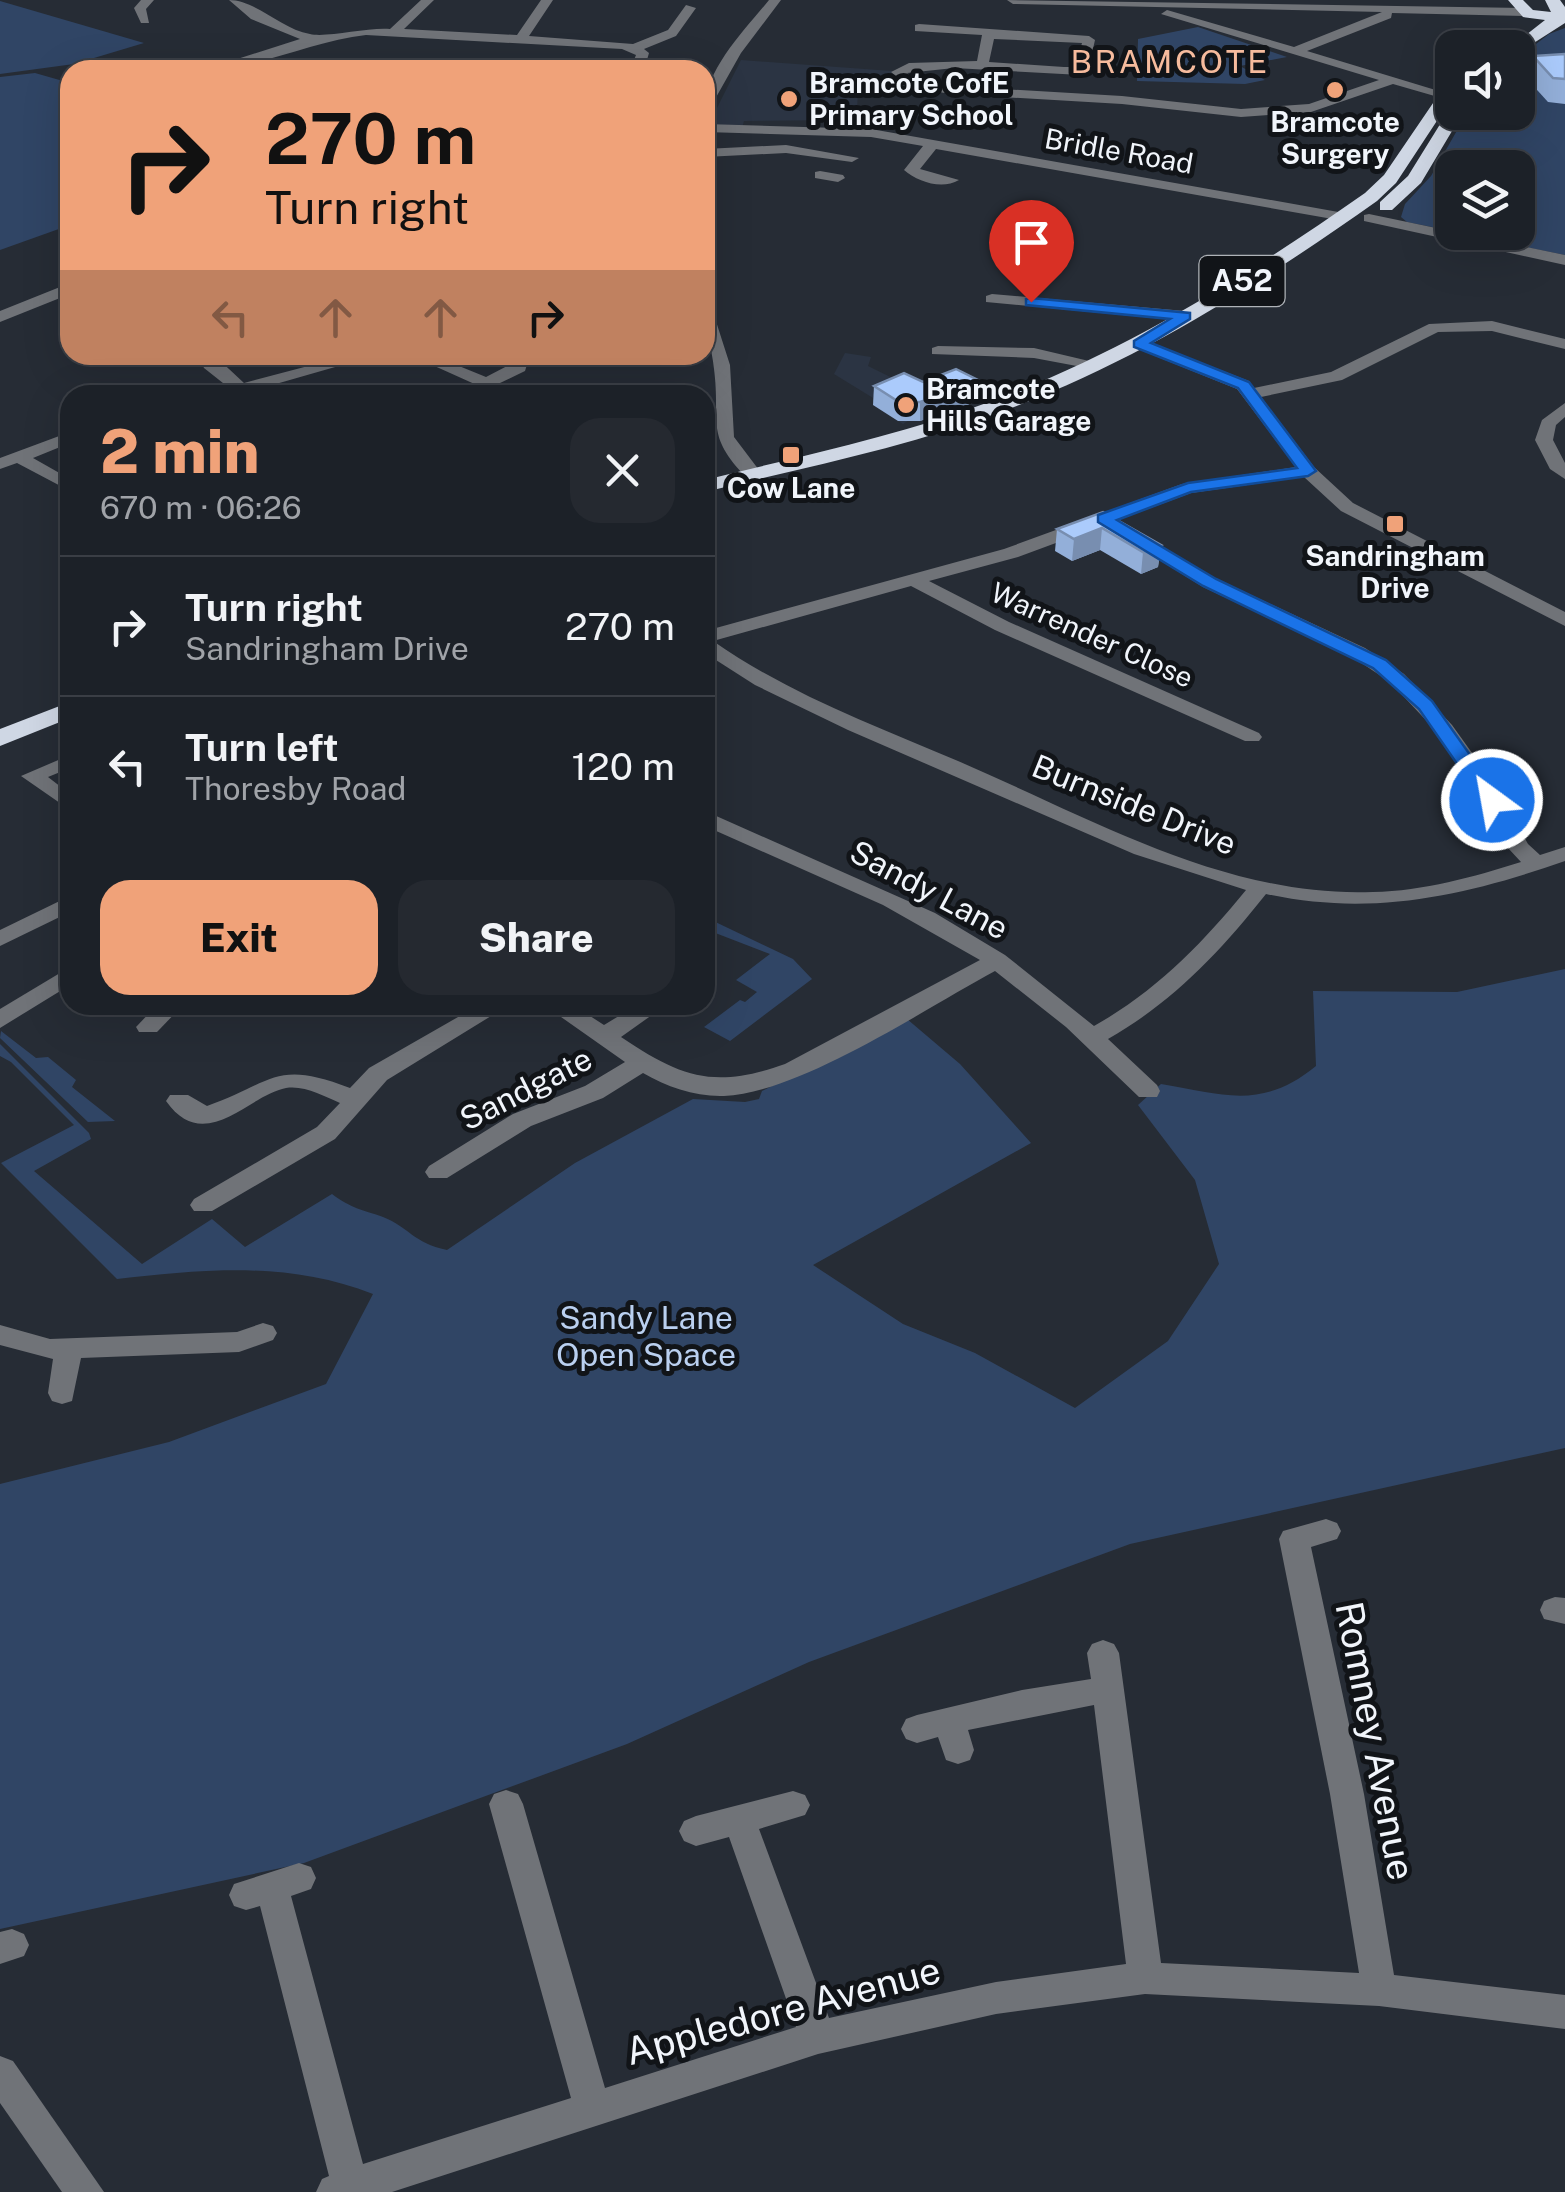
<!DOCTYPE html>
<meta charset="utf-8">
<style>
body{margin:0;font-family:"Public Sans",sans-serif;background:#252930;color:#f1f3f6;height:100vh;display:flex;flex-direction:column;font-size:38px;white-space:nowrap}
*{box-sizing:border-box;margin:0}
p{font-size:32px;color:#a0a3a8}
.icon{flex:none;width:55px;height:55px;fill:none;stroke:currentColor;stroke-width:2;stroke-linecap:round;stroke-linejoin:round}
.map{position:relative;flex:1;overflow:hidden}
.sheet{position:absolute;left:60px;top:385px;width:655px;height:630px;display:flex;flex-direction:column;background:#1c2128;border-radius:30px;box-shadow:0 10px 40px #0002,0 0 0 2px #3a3e45}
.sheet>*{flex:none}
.hud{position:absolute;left:60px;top:60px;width:655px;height:305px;border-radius:30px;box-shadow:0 10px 40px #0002,0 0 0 2px #3a3e45;background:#f0a279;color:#111;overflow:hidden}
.controls{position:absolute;left:1435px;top:30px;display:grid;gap:20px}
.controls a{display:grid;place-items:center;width:100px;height:100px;border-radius:20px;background:#1c2128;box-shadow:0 10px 40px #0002,0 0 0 2px #3a3e45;font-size:50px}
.pin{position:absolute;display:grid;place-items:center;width:85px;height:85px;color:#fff;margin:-102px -42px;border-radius:50% 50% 50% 0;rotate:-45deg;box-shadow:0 0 10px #0007}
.pin .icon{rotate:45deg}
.me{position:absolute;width:110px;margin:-55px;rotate:328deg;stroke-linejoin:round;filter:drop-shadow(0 0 8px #0008)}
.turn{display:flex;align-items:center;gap:35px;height:210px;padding:0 40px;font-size:45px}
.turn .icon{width:130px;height:130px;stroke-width:2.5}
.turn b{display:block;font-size:70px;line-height:85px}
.lanes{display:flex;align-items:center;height:95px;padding:0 40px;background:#0003;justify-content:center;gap:50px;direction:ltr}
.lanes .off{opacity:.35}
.round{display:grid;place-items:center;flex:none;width:105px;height:105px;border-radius:30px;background:#252930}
.overview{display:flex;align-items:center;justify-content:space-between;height:170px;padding:0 40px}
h1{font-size:60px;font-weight:800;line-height:75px;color:#f0a279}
.cta{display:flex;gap:20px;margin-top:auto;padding:20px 40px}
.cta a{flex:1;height:115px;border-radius:30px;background:#f0a279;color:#111;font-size:40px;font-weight:800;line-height:115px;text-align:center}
.cta a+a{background:#252930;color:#f1f3f6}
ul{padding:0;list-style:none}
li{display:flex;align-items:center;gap:30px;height:140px;padding:0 40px;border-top:2px solid #3a3e45}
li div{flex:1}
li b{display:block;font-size:38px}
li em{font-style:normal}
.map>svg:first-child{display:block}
</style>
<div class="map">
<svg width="1565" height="2192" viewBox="0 0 1565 2192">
<rect width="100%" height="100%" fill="#262c35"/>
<g fill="#2b3443">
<path d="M 741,60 L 892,71 L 888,84 L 858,84 L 857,115 L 846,116 L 845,120 L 744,121 L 742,128 L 708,126 Z"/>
<path d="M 845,353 L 871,357 L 868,366 L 927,395 L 931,406 L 903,424 L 873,405 L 878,401 L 834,374 Z"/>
</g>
<g fill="#304565">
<path d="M 0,1 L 144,43 L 74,64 L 0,74 Z"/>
<path d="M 1198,27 L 1287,57 L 1240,66 L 1265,80 L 1245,84 L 1137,81 L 1138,39 Z"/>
<path d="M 1565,28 L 1565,255 L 1457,233 L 1518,232 L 1518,168 L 1452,168 L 1452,231 L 1407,222 L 1401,217 L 1405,204 L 1431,176 L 1459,127 L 1467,124 L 1512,127 L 1519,113 L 1518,58 L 1549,34 Z"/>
<path d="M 35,73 L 70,83 L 70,225 L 0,250 L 0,77 Z"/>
<path d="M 705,917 L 793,959 L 812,979 L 730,1041 L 704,1027 L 740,1000 L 745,1002 L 757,992 L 736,980 L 770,954 L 705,929 Z"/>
<path d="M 1565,969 L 1565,1448 L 1130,1544 L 809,1662 L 627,1744 L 304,1863 L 0,1929 L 0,1484 L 169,1442 L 326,1384 L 373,1294 C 288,1261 205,1269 117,1279 L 1,1163 L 74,1125 L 11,1062 L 0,1056 L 0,1044 L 89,1133 L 91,1139 L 34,1171 L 142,1264 L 212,1219 L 245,1247 L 332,1194 C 352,1209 361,1209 383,1217 C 409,1227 413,1243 447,1250 L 575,1163 L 693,1099 L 745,1102 L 759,1099 L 762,1091 L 907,1019 L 960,1064 L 1031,1143 L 813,1265 L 903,1324 L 975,1353 L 1075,1408 L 1168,1341 L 1219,1264 L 1195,1180 L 1138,1105 L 1161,1084 C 1225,1095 1262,1110 1316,1066 L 1313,991 L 1457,992 Z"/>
<path d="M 1,1031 L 36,1058 L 48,1057 L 76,1080 L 72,1087 L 115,1121 L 88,1122 L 0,1038 Z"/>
</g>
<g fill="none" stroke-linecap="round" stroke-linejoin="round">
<g fill="#707378" fill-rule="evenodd">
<path d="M 141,0 L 154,0 L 146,9 L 149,23 L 141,23 L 134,8 Z"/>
<path d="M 229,0 C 256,0 281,29 310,34 C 326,38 368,27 390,29 L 421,0 L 434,0 L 404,29 L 517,35 L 541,0 L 553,0 L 529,36 L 633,44 L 668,30 L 686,5 L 696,8 L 676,36 L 644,49 L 649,53 L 644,70 L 630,70 L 636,55 L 622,49 L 366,35 C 312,41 255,70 203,70 L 300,39 L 251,19 Z"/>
<path d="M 769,0 L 781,0 L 741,53 L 710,108 L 705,109 C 705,69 745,30 769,0 Z"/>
<path d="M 1007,0 L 1524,8 L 1530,12 L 1524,16 L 1392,13 L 1391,18 L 1307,51 L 1452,95 L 1445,99 L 1393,84 L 1311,112 L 1241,117 L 1122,104 L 950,94 L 908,86 L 891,72 L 909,63 L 977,61 L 982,35 L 915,31 L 915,25 L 919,24 L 1089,36 L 1095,40 L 1088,71 L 1081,75 L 954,68 L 907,73 L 917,80 L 950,86 L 1122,96 L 1241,109 L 1309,104 L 1379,80 L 1161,14 L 1167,10 L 1294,47 L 1382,12 L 1013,4 ZM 994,39 L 1082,43 L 1075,67 L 1064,67 L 989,62 Z"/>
<path d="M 705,124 L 871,129 L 1344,213 L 1351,217 L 1344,221 L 936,149 L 920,169 L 959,180 C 942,190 918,182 904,170 L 923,146 L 871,137 L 705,132 Z"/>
<path d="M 786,145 L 859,158 L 852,162 L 786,153 L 705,157 L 705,149 Z"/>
<path d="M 820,171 L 843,175 L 845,178 L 838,182 L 815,178 L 815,172 Z"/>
<path d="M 1369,214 L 1565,255 L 1565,265 L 1364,221 L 1364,215 Z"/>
<path d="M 70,283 L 70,294 L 0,322 L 0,311 Z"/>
<path d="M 992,294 L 1185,311 L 1193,316 L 1185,321 L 986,302 L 986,296 Z"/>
<path d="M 705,307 L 713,312 L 730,365 L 734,437 L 762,474 L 759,478 L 747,478 C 704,434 721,423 714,369 C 712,348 705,330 705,307 Z"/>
<path d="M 1492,321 L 1565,339 L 1565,349 L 1492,331 L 1438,332 L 1342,380 L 1261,397 L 1314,467 L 1353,503 L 1565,612 L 1565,626 L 1341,511 L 1304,477 L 1191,493 L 1018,557 L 929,581 L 1009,622 L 1259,733 L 1262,737 L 1259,741 L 1245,741 L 995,630 L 911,586 L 713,641 C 789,694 873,725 958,761 C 1089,817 1226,898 1373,892 C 1424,891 1473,877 1521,862 L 1508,848 L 1438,733 L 1390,682 L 1351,656 L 1203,587 L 1124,538 L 1126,534 L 1140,534 L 1217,579 L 1365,648 L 1404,674 L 1452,725 L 1490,778 L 1528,844 L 1540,855 L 1565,847 L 1565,861 C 1465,896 1371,917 1266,894 C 1220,952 1173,1002 1108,1039 L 1157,1085 L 1160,1091 L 1157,1097 L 1139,1097 L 1066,1027 L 995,971 C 926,1008 800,1093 724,1096 C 696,1097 667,1087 643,1073 L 603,1098 L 531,1126 L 447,1178 L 429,1178 L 425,1172 L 429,1166 L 513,1114 L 585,1086 L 625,1062 L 544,1005 L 573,1005 L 604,1025 L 637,1005 L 666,1005 L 621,1037 C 682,1078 714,1089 785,1064 L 980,960 L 883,905 L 705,826 L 705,811 L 935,913 L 1005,955 L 1094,1026 C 1155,992 1202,944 1246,890 L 1134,854 L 848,730 L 755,685 L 705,653 L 705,631 L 1004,549 L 1182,484 L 1296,467 L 1237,389 L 1133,347 L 1133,341 L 1145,341 L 1249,381 L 1254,388 L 1331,372 L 1429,324 Z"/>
<path d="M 938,346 L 1034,348 L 1106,365 L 1098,370 L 1034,358 L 932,354 L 932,348 Z"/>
<path d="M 198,355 L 214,355 L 244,383 L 350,355 L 377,355 L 241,394 L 209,395 L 228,387 L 204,368 Z"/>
<path d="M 410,355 L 432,355 L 486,377 L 511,364 L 514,355 L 530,355 L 525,371 L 500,383 L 522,395 L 499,395 Z"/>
<path d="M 1565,403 L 1565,417 L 1556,425 L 1553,440 L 1565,463 L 1565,479 L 1550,469 L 1535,440 L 1542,420 Z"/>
<path d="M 70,432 L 70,443 L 33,458 L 70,479 L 70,491 L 17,463 L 0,469 L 0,458 Z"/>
<path d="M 70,755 L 70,768 L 48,777 L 70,794 L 70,810 L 21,776 Z"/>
<path d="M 70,896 L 70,912 L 0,946 L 0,930 Z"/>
<path d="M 70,967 L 70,985 L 0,1028 L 0,1009 Z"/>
<path d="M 157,1005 L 183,1005 L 157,1032 L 139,1032 L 136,1027 Z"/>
<path d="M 479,1005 L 509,1005 L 387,1080 L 335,1139 L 212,1211 L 194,1211 L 190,1205 L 194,1199 L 317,1127 L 340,1103 C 324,1096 304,1085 286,1088 C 248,1095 205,1156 166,1101 L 170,1095 L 188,1095 L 207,1106 C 274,1082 275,1059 350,1088 L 369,1068 Z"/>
<path d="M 263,1323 L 273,1326 L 277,1333 L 273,1340 L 239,1352 L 81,1358 L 72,1401 L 62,1404 L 52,1401 L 48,1393 L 53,1359 L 0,1345 L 0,1325 L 50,1339 L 237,1332 Z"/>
<path d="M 1326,1519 L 1337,1523 L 1341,1531 L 1337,1539 L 1311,1547 L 1364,1794 L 1394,1975 L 1565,1995 L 1565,2029 L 1379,2006 L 1145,1994 L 996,2014 L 818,2054 L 392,2192 L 316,2192 L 322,2179 L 329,2176 L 260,1906 L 246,1910 L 234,1906 L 229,1895 L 234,1884 L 299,1863 L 311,1867 L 316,1878 L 311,1889 L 291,1896 L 363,2164 L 571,2098 L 489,1804 L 494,1794 L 506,1790 L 518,1794 L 523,1804 L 605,2088 L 796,2027 L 729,1837 L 696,1846 L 684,1841 L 679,1831 L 684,1821 L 696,1816 L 793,1791 L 805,1795 L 810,1805 L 805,1815 L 759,1829 L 829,2018 L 996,1982 L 1126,1964 L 1094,1705 L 968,1730 L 974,1750 L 970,1760 L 958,1764 L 946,1760 L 938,1737 L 917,1743 L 906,1739 L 901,1729 L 906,1719 L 917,1715 L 1022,1690 L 1091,1679 L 1087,1653 L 1092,1644 L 1103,1640 L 1114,1644 L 1119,1653 L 1161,1963 L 1359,1973 L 1330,1794 L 1279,1539 L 1283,1531 Z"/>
<path d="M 1555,1597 L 1565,1598 L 1565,1624 L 1544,1619 L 1540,1610 L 1544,1601 Z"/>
<path d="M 12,1929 L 24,1934 L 29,1945 L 24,1956 L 0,1964 L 0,1932 Z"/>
<path d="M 0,2056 L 13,2061 L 104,2192 L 62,2192 L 0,2103 Z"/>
</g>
<g fill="#cfd7e4" fill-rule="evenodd">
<path d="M 1508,0 L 1523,0 L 1533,10 L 1551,12 L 1545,0 L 1560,0 L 1565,7 L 1565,23 L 1518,53 L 1518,48 L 1511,48 L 1513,45 L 1545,20 L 1523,17 Z"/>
<path d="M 1452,82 L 1452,98 L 1396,183 L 1377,201 C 1261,283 1140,360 1006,410 C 909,447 806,467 705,492 L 705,480 C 801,456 899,436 992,401 C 1127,351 1248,275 1365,193 L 1384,175 L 1446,84 Z"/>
<path d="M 1447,113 L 1461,116 L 1421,183 L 1392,210 L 1380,210 L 1380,202 L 1408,176 Z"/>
<path d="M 70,702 L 70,718 L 0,746 L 0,729 Z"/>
</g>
</g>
<g fill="#93afd9">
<path d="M 1565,54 L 1565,104 L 1548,102 L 1528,80 L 1533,56 Z"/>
<path d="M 923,382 L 982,382 L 981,400 L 920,421 L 898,421 L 873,405 L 874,386 Z"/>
<path d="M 1103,512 L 1161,545 L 1158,567 L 1141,574 L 1100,550 L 1072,561 L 1055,551 L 1057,529 Z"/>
</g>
<g fill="#788eb0">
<path d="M 982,382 L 981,400 L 920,421 L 920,402 Z"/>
<path d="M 1102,528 L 1100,550 L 1072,561 L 1074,539 Z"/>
<path d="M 1161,545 L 1158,567 L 1141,574 L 1143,552 Z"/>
</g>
<g fill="#abcbfc" stroke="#788eb0" stroke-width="2.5">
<path d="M 1565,54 L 1565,79 L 1553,78 L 1533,56 Z"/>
<path d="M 956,369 L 982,382 L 920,402 L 899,402 L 874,386 L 904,373 L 923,382 Z"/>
<path d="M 1103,512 L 1161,545 L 1143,552 L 1102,528 L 1074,539 L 1057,529 Z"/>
</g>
<path fill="#1a73e8" stroke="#114b97" stroke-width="2.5" d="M 1031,298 L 1190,313 L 1190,319 L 1151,343 L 1249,382 L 1316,471 L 1308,476 L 1191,492 L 1117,520 L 1216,579 L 1386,660 L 1432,701 L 1502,800 L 1499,804 L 1485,804 L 1419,709 L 1373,668 L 1203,586 L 1098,522 L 1098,515 L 1188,483 L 1297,468 L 1238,388 L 1134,347 L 1134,341 L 1170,319 L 1026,305 L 1026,299 Z"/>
<g fill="#f0a279" stroke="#111418" stroke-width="4">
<circle cx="1335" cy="90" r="10"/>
<circle cx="789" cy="99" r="10"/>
<circle cx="906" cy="405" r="10"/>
<rect x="781" y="445" width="20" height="20" rx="5"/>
<rect x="1385" y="514" width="20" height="20" rx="5"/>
</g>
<g text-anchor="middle" stroke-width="10" stroke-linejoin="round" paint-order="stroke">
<g font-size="28" font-weight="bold" fill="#f1f5fb" stroke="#111418">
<text x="809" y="93" text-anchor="start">Bramcote CofE<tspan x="809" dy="32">Primary School</tspan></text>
<text x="1335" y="132">Bramcote<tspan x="1335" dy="32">Surgery</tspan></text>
<text x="926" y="399" text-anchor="start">Bramcote<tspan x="926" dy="32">Hills Garage</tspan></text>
<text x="791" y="498">Cow Lane</text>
<text x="1395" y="566">Sandringham<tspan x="1395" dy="32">Drive</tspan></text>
</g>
<g font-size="28" fill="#f1f5fb" stroke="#111418">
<text transform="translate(1119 151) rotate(10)" y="10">Bridle Road</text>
<text transform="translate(1092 635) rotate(24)" y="10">Warrender Close</text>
</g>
<rect fill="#111418" stroke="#aeb2b7" stroke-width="2.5" x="1199.5" y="256" width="85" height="50" rx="8"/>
<g font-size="30" font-weight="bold" fill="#f1f5fb">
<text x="1242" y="291">A52</text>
</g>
<g font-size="32" letter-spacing="2.5" fill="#f6bb9d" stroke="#111418">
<text x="1170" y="73">BRAMCOTE</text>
</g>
<g font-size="32" fill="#f1f5fb" stroke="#111418">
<text transform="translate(1134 805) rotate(22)" y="11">Burnside Drive</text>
<text transform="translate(929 890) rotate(28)" y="11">Sandy Lane</text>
<text transform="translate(526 1089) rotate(-27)" y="11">Sandgate</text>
</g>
<g font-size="32" fill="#bad0f0" stroke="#111418">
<text x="646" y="1329">Sandy Lane<tspan x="646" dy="37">Open Space</tspan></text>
</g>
<g font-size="38" fill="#f1f5fb" stroke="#111418">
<text transform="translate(1375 1741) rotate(79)" y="13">Romney Avenue</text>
<text transform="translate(783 2011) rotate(-15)" y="13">Appledore Avenue</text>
</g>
</g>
</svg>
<div class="controls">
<a><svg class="icon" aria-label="sound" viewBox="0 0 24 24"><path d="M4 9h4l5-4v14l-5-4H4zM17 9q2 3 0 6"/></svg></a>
<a><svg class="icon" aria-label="layers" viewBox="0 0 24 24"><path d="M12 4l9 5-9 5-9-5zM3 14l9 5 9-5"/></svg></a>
</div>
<div class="pin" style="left:1031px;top:302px;background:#d93025"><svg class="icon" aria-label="arrive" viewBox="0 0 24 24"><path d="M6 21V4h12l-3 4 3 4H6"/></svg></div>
<svg class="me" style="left:1492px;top:800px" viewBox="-20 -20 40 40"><circle r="17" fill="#1a73e8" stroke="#fff" stroke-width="3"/><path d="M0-11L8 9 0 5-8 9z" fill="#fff"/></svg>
<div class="hud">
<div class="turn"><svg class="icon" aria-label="right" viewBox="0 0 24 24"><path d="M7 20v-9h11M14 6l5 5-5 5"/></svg><div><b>270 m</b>Turn right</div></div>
<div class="lanes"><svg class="icon off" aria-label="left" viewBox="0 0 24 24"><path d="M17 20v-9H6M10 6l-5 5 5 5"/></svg><svg class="icon off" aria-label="ahead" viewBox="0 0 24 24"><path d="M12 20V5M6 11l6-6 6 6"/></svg><svg class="icon off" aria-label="ahead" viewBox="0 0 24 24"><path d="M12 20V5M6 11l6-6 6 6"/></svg><svg class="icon" aria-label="right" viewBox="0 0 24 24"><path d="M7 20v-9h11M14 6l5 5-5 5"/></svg></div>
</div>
<section class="sheet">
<div class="overview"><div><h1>2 min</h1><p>670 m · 06:26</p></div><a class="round"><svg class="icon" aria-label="close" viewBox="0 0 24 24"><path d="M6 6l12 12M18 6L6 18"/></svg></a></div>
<ul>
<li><svg class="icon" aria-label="right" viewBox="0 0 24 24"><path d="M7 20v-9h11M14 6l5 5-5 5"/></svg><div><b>Turn right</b><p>Sandringham Drive</p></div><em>270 m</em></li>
<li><svg class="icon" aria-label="left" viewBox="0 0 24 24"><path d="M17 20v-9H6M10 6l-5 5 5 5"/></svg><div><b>Turn left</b><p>Thoresby Road</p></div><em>120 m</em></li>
</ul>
<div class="cta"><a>Exit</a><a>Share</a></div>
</section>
</div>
